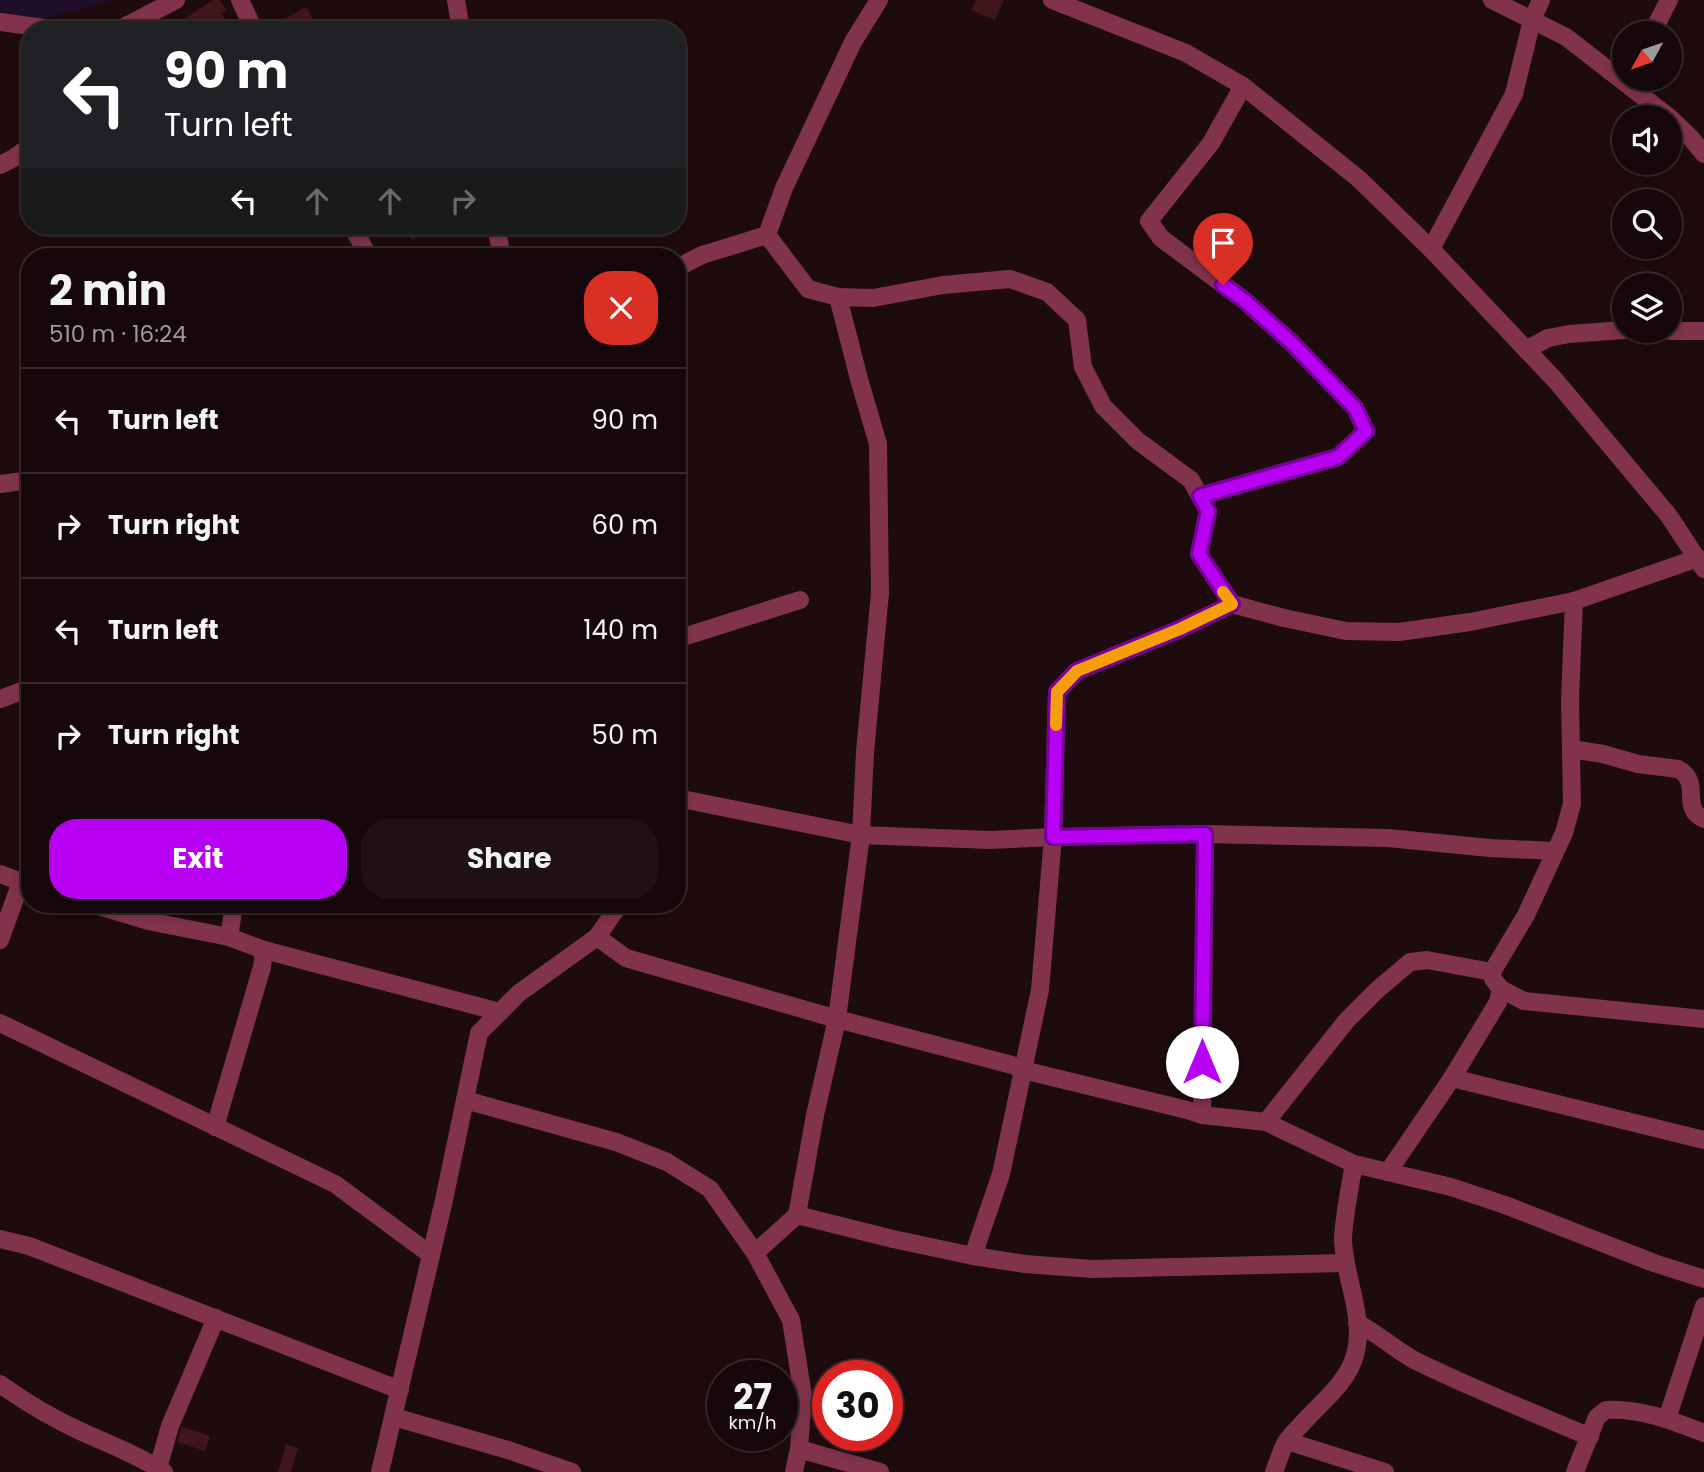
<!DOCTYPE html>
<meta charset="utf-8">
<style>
body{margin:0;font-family:Poppins,sans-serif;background:#1f1113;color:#f1f3f6;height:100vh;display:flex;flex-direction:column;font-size:26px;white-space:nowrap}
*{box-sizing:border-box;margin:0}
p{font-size:23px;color:#9e9a9c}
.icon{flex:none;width:38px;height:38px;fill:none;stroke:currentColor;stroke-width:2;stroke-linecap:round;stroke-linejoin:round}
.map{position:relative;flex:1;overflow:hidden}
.details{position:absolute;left:21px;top:248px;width:665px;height:665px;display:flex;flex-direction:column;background:#16080a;border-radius:28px;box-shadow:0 4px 10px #0003,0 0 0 2px #35292b}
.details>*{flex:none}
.hud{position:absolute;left:21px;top:21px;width:665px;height:214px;border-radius:28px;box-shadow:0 4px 10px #0003,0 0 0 2px #35292b;background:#202124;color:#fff;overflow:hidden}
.needle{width:46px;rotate:230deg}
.buttons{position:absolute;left:1612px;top:21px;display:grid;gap:14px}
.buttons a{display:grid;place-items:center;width:70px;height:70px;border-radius:50%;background:#16080a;box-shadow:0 4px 10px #0003,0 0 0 2px #35292b;font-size:35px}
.speed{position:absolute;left:707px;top:1360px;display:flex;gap:14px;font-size:35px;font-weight:700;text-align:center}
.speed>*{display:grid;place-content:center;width:91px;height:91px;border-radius:50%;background:#16080a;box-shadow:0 4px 10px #0003,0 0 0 2px #35292b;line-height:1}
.speed small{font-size:18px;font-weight:400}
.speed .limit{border:10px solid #d22;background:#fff;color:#111}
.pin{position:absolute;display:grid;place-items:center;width:60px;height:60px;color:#fff;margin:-72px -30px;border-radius:50% 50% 50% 0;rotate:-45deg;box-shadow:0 0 7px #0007}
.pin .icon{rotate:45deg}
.me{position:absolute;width:77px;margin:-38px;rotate:0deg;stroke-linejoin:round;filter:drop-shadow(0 0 5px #0008)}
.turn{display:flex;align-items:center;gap:24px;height:147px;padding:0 28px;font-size:32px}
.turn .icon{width:91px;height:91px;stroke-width:2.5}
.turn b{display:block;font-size:49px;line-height:60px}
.lanes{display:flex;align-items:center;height:66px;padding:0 28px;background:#0003;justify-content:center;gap:35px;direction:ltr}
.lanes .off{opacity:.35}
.round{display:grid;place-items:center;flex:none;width:74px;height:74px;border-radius:28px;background:#1f1113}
.head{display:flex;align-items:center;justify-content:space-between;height:119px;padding:0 28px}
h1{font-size:42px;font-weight:700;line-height:52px}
.cta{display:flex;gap:14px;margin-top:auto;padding:14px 28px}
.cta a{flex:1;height:80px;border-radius:28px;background:#b800f3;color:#fff;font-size:28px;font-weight:700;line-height:80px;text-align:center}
.cta a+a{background:#1f1113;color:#f1f3f6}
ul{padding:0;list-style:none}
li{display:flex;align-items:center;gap:21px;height:105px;padding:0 28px;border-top:2px solid #35292b}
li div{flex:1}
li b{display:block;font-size:26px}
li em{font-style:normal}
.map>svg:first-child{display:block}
</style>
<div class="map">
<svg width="1704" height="1472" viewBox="0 0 1704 1472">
<rect width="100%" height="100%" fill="#1e0b0e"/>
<path fill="#1e0e29" d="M 0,0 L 113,0 L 35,21 L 0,15 Z"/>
<g fill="#40161c">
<path d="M 213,0 L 220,0 L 226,10 L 221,13 L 227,23 L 217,30 L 168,30 Z"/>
<path d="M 976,0 L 1004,0 L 995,20 L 971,10 Z"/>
<path d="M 306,7 L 318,30 L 286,30 L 281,21 Z"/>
<path d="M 399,226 L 428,226 L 413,240 Z"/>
<path d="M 182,1427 L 210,1436 L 205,1451 L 177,1442 Z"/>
<path d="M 286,1444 L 298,1448 L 291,1472 L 278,1472 Z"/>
</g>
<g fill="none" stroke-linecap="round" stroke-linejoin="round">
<g stroke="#80334a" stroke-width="18">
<path d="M 240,0 L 254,30"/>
<path d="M 456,0 L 461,30"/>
<path d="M 1052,0 L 1186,53 L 1243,86 L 1359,179 L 1431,249 L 1556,381 L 1669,516 L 1704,569"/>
<path d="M 1492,0 L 1566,37 L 1669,117"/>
<path d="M 0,22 L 44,28 L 122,28 L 176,0"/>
<path d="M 1652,33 L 1669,0"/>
<path d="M 1670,118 L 1690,137 L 1704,154"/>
<path d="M 0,165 L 14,158 L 30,146"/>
<path d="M 352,226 L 369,257"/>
<path d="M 496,226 L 502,257"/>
<path d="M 767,235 L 784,188 L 853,42 L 879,0"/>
<path d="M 1431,249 L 1514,94 L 1532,20 L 1541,0"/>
<path d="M 677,268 L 702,255 L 767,235 L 808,289 L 838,297 L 873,298 L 943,285 L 1010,279 L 1047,292 L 1077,320 L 1083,367 L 1103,406 L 1138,441 L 1191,480 L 1208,511 L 1199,554 L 1232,604"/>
<path d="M 1670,331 L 1704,331"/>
<path d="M 1526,350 L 1548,338 L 1569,334 L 1624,330"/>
<path d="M 0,484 L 30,480"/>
<path d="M 1200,496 L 1338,457 L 1366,431 L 1355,408 L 1292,343 L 1244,300 L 1161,238 L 1149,221 L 1211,143 L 1243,86"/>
<path d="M 677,639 L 800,600"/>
<path d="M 0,699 L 30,688"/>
<path d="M 1571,749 L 1603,754 L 1638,764 L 1678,769 C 1703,782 1679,808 1704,819"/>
<path d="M 677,798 L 861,835 L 990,840 L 1053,837 L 1205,834 L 1388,838 L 1490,848 L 1555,851"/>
<path d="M 0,874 L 30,885"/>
<path d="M 95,905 L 148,921 L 229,937 L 264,950 L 500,1012"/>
<path d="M 229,937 L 234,905"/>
<path d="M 597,937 L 626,958 L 837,1019 L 1012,1065 L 1023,1070 L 1187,1110 L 1202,1115 L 1266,1122 L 1354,1164 L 1451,1187 L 1505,1205 L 1654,1263 L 1704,1279"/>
<path d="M 0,940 L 21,882"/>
<path d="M 1501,989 L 1524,1001 L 1704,1019"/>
<path d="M 0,1023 L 335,1184 L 431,1255"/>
<path d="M 1452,1078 L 1704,1140"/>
<path d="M 465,1100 L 616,1142 L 667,1162 L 710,1189 L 755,1253 L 791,1320 L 803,1396 L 799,1449 L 794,1472"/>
<path d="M 1202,1115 L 1205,834"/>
<path d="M 1266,1122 L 1347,1020 L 1376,991 L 1410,962 L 1427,960 L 1492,972"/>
<path d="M 215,1127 L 262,967 L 264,950"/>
<path d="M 1388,1172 L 1452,1078 L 1498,1002 L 1501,989 L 1493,979 L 1492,972 L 1526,915 L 1564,833 L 1572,804 L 1570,699 L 1574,601"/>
<path d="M 797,1215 L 893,1239 L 973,1256 L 1025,1264 L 1092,1269 L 1346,1263"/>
<path d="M 0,1239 L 29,1246 L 400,1390"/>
<path d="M 755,1253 L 797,1215 L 815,1115 L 837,1019 L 861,835 L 865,752 L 880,593 L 878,444 L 859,379 L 838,297"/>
<path d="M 973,1256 L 1001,1174 L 1040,990 L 1053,837 L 1057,692 L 1077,671 L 1180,629 L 1232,604 L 1284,618 L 1346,631 L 1399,632 L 1470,622 L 1574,601 L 1698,558"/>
<path d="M 1357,1323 C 1379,1334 1395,1350 1416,1361 C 1473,1389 1532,1412 1590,1437"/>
<path d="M 0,1384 C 25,1402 52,1418 80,1431 C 109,1444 138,1455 164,1472"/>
<path d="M 394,1417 L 508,1450 L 572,1472"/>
<path d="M 1667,1419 L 1704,1306"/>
<path d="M 1287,1441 L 1385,1472"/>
<path d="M 799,1449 L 880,1472"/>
<path d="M 158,1468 L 170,1426 L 216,1318"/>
<path d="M 380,1472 L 444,1200 L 479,1033 L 519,993 L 597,937 L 619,905"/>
<path d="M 1274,1472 C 1278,1462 1281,1451 1286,1442 C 1290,1436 1295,1431 1300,1426 C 1320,1403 1347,1384 1355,1355 C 1366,1316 1343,1275 1343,1238 C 1344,1216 1350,1186 1354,1164"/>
<path d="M 1575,1472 L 1597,1417 L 1606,1410 C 1640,1408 1673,1421 1704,1433"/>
</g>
</g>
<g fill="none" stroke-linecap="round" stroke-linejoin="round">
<g stroke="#78009e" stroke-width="18">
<path id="route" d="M 1202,1062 L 1205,834 L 1053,837 L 1057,692 L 1077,671 L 1180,629 L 1232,604 L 1199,554 L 1208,511 L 1200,496 L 1338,457 L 1366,431 L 1355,408 L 1292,343 L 1244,300 L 1223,285"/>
</g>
<use href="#route" stroke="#b800f3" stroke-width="12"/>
<path stroke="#f59e0b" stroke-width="12" d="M 1056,725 L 1057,692 L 1077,671 L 1180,629 L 1232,604 L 1223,592"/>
</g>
</svg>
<div class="buttons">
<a><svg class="needle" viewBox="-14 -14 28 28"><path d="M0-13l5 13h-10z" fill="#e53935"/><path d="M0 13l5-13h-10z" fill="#9e9a9c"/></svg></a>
<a><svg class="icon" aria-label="sound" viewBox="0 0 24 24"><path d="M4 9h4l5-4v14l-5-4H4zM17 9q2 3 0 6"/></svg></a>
<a><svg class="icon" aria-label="search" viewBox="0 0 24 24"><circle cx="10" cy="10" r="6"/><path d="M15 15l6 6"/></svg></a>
<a><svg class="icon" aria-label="layers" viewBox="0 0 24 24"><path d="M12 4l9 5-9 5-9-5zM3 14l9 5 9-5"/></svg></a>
</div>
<div class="speed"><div>27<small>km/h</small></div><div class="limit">30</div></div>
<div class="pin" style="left:1223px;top:285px;background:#d93025"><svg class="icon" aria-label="arrive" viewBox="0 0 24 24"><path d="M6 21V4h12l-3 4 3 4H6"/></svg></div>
<svg class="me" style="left:1202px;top:1062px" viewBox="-20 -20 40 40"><circle r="19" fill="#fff"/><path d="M0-13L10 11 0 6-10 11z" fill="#b800f3"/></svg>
<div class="hud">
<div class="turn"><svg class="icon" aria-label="left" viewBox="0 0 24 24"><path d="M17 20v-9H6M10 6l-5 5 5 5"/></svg><div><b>90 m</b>Turn left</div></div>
<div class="lanes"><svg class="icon" aria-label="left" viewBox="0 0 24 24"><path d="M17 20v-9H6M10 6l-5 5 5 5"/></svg><svg class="icon off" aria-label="ahead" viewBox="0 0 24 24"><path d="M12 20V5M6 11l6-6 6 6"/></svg><svg class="icon off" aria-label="ahead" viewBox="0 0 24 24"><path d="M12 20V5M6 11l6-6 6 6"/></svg><svg class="icon off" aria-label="right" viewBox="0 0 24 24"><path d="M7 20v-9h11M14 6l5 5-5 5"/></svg></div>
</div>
<section class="details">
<div class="head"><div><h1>2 min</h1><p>510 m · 16:24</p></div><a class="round" style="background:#d93025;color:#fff"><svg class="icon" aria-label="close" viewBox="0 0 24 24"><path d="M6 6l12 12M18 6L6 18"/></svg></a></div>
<ul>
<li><svg class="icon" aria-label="left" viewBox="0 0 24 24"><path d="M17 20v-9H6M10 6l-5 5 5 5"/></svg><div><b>Turn left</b></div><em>90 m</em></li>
<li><svg class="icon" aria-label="right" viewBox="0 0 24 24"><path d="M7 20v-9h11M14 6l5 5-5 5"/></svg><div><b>Turn right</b></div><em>60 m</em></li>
<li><svg class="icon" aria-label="left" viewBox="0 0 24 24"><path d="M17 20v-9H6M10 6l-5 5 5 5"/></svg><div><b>Turn left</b></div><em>140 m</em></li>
<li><svg class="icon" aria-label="right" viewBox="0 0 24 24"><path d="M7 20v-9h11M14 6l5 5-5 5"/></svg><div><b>Turn right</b></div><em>50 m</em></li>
</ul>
<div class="cta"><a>Exit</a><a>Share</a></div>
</section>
</div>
